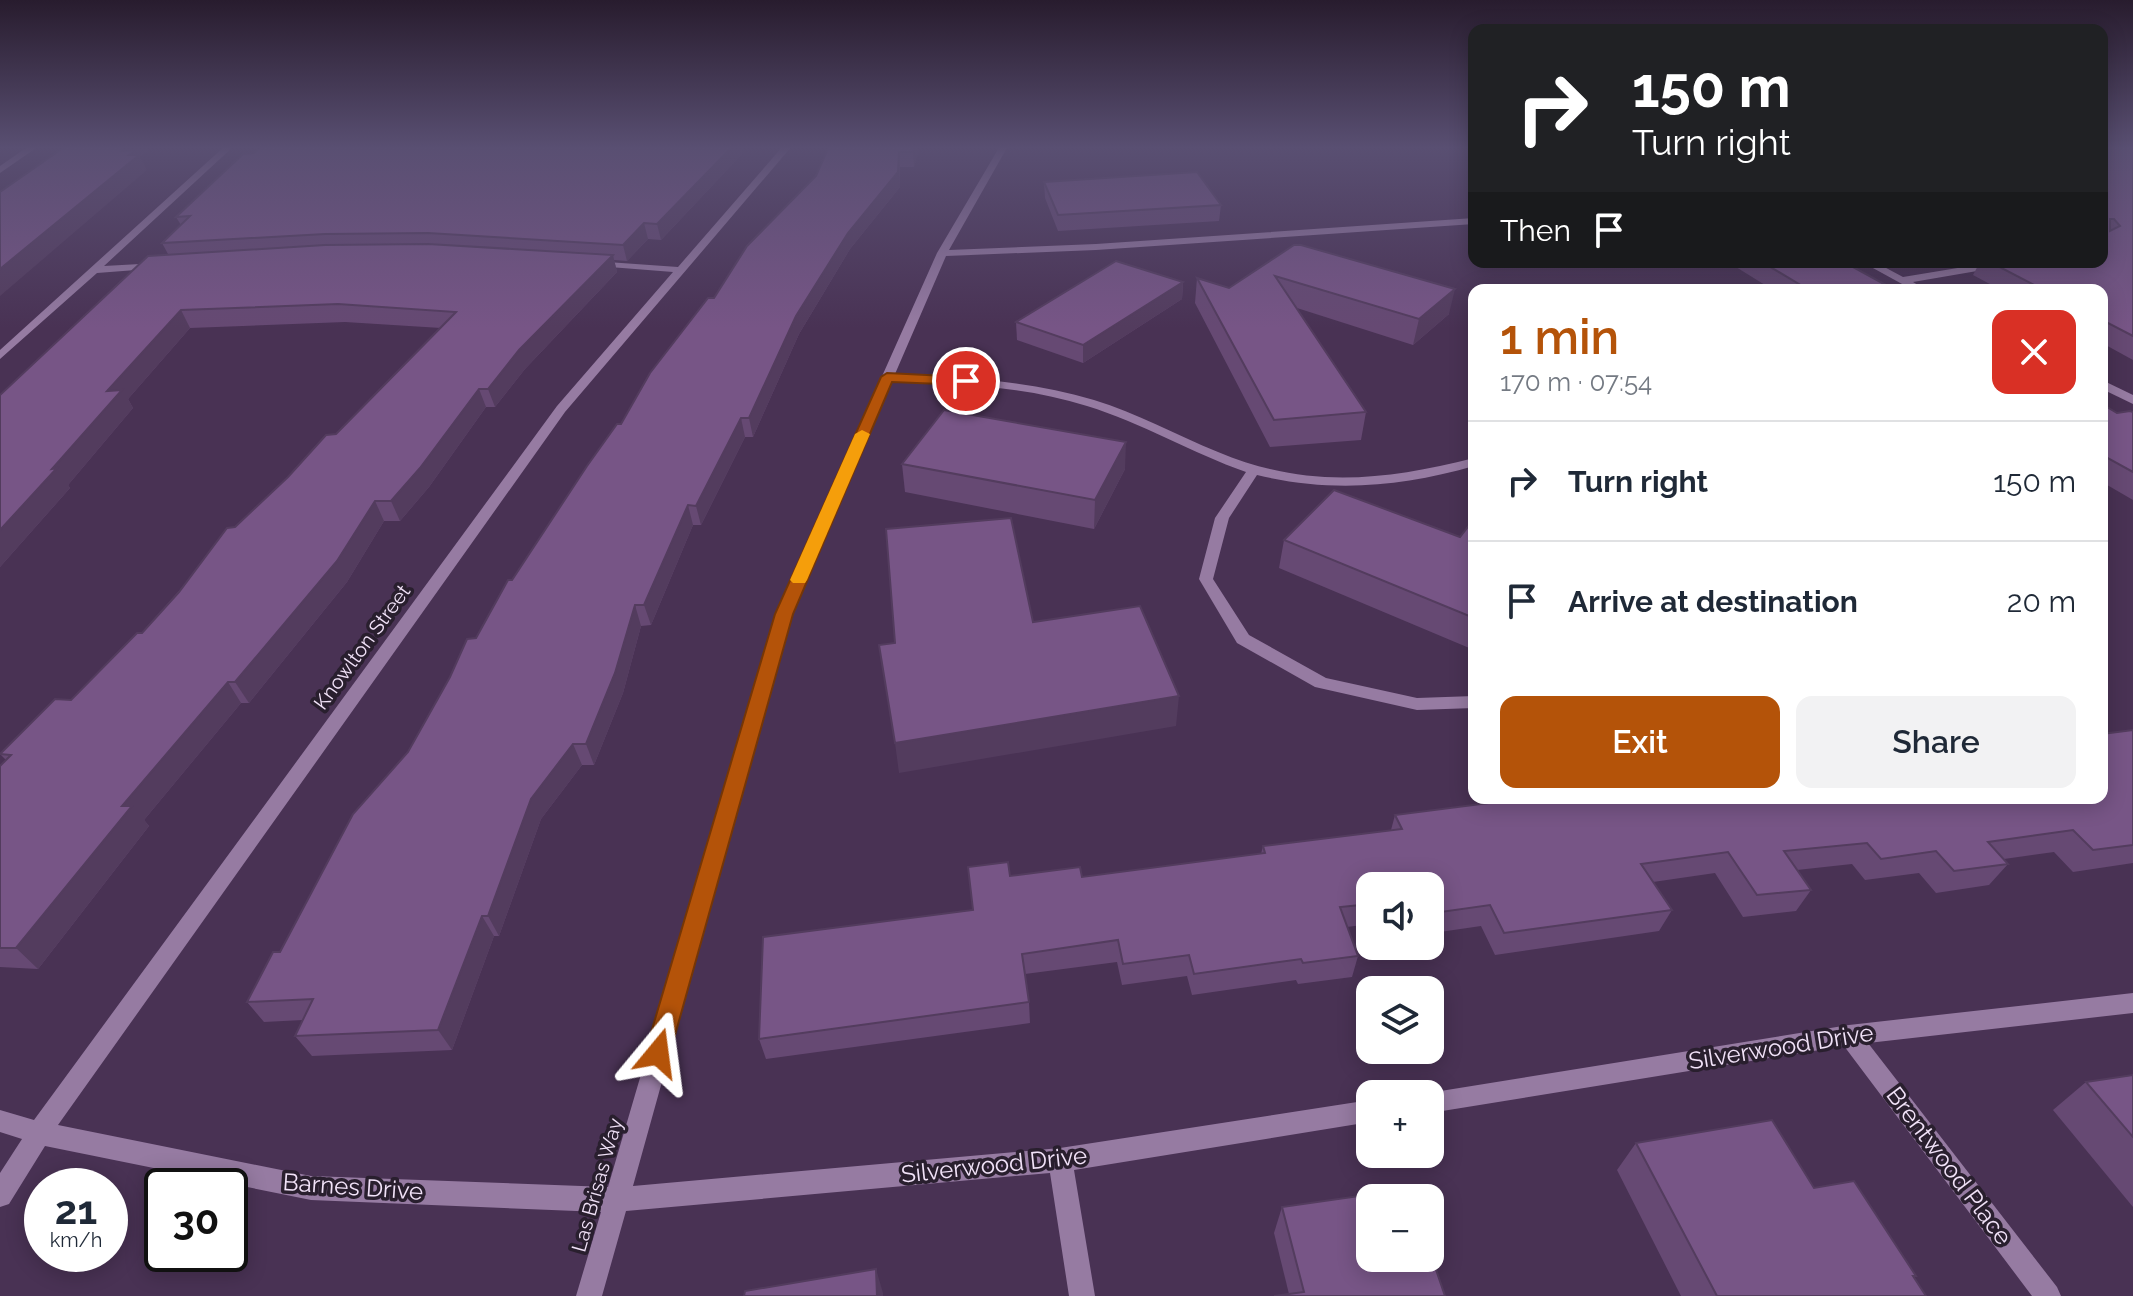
<!DOCTYPE html>
<meta charset="utf-8">
<style>
body{margin:0;font-family:Raleway,sans-serif;background:#f2f2f3;color:#1f2937;height:100vh;display:flex;flex-direction:column;font-size:30px;white-space:nowrap}
*{box-sizing:border-box;margin:0}
p{font-size:26px;color:#747a83}
.icon{flex:none;width:44px;height:44px;fill:none;stroke:currentColor;stroke-width:2;stroke-linecap:round;stroke-linejoin:round}
.map{position:relative;flex:1;overflow:hidden}
.panel{position:absolute;left:1468px;top:284px;width:640px;height:520px;display:flex;flex-direction:column;background:#fff;border-radius:16px;box-shadow:0 4px 20px #0003}
.panel>*{flex:none}
.banner{position:absolute;left:1468px;top:24px;width:640px;height:244px;border-radius:16px;box-shadow:0 4px 20px #0003;background:#202124;color:#fff;overflow:hidden}
.tools{position:absolute;left:1356px;top:872px;display:grid;gap:16px}
.tools a{display:grid;place-items:center;width:88px;height:88px;border-radius:16px;background:#fff;box-shadow:0 4px 20px #0003;font-size:40px}
.speed{position:absolute;left:24px;top:1168px;display:flex;gap:16px;font-size:40px;font-weight:700;text-align:center}
.speed>*{display:grid;place-content:center;width:104px;height:104px;border-radius:50%;background:#fff;box-shadow:0 4px 20px #0003;line-height:1}
.speed small{font-size:20px;font-weight:400}
.speed .limit{border:4px solid #111;border-radius:12px;background:#fff;color:#111}
.pin{position:absolute;display:grid;place-items:center;width:68px;height:68px;color:#fff;margin:-34px;border:4px solid #fff;border-radius:50%;box-shadow:0 2px 8px #0007}
.me{position:absolute;width:88px;margin:-44px;rotate:16deg;stroke-linejoin:round;filter:drop-shadow(0 0 6px #0008)}
.turn{display:flex;align-items:center;gap:28px;height:168px;padding:0 32px;font-size:36px}
.turn .icon{width:104px;height:104px;stroke-width:2.5}
.turn b{display:block;font-size:56px;line-height:68px}
.then{display:flex;align-items:center;height:76px;padding:0 32px;background:#0003;gap:16px;font-size:30px}
.round{display:grid;place-items:center;flex:none;width:84px;height:84px;border-radius:16px;background:#f2f2f3}
.head{display:flex;align-items:center;justify-content:space-between;height:136px;padding:0 32px}
h1{font-size:48px;font-weight:600;line-height:60px;color:#b45309}
.primary-button{display:flex;gap:16px;margin-top:auto;padding:16px 32px}
.primary-button a{flex:1;height:92px;border-radius:16px;background:#b45309;color:#fff;font-size:32px;font-weight:600;line-height:92px;text-align:center}
.primary-button a+a{background:#f2f2f3;color:#1f2937}
ul{padding:0;list-style:none}
li{display:flex;align-items:center;gap:24px;height:120px;padding:0 32px;border-top:2px solid #e0e1e3}
li div{flex:1}
li b{display:block;font-size:30px}
li em{font-style:normal}
.map>svg:first-child{display:block}
</style>
<div class="map">
<svg width="2133" height="1296" viewBox="0 0 2133 1296">
<rect width="100%" height="100%" fill="#493254"/>
<g fill="none" stroke-linecap="round" stroke-linejoin="round">
<g fill="#967ba2" fill-rule="evenodd">
<path d="M 29,146 L 39,146 L 0,173 L 0,166 Z"/>
<path d="M 225,146 L 234,146 L 104,266 L 158,263 L 162,264 L 162,268 L 97,273 L 0,359 L 0,350 Z"/>
<path d="M 783,146 L 792,146 L 565,412 L 58,1125 L 311,1176 L 608,1187 L 776,614 L 937,253 L 1000,146 L 1008,146 L 949,250 L 1096,244 L 1474,218 L 1474,224 L 1096,250 L 946,256 L 895,374 C 962,377 1030,381 1094,400 C 1137,413 1176,435 1218,452 C 1306,489 1383,481 1474,458 L 1474,466 C 1401,487 1331,493 1257,475 L 1229,518 L 1213,579 L 1249,635 L 1326,678 L 1417,698 L 1474,696 L 1474,708 L 1417,710 L 1315,687 L 1237,643 L 1199,579 L 1215,518 L 1246,472 C 1192,453 1142,423 1087,406 C 1024,386 957,384 892,381 L 792,614 L 633,1186 L 1060,1148 L 1370,1100 L 1370,1122 L 1074,1170 L 1095,1296 L 1069,1296 L 1050,1173 L 626,1211 L 602,1296 L 576,1296 L 601,1212 L 311,1200 L 45,1146 L 9,1204 L 0,1207 L 0,1173 L 22,1139 L 0,1132 L 0,1110 L 34,1120 L 557,406 L 673,272 L 597,266 L 592,263 L 593,261 L 678,267 Z"/>
<path d="M 1862,262 L 1875,262 L 1903,277 L 1994,262 L 2017,262 L 2012,265 L 1913,282 L 1926,290 L 1913,290 Z"/>
<path d="M 2102,380 L 2133,395 L 2133,404 L 2102,389 Z"/>
<path d="M 2133,993 L 2133,1013 L 1868,1043 L 2057,1287 L 2061,1296 L 2032,1296 L 1844,1046 L 1430,1113 L 1430,1094 L 1422,1094 L 1849,1025 Z"/>
</g>
</g>
<g fill="#664973">
<path d="M 829,146 L 920,146 L 914,167 L 900,167 L 900,187 L 850,249 L 799,334 L 753,437 L 745,437 L 701,525 L 693,525 L 651,625 L 641,626 L 623,693 L 594,765 L 582,765 L 541,819 L 499,936 L 494,936 L 452,1050 L 312,1056 L 295,1036 L 303,1020 L 264,1022 L 247,1002 L 408,752 L 512,580 L 621,424 L 714,298 L 816,176 Z"/>
<path d="M 2102,146 L 2133,146 L 2133,360 L 2102,343 L 2102,290 L 2001,290 L 1973,275 L 1980,262 L 2102,262 Z"/>
<path d="M 742,154 L 661,240 L 648,239 L 627,261 L 614,260 L 617,272 L 525,369 L 495,407 L 486,407 L 429,487 L 400,521 L 384,521 L 347,582 L 249,703 L 241,703 L 144,820 L 149,826 L 38,969 L 0,967 L 0,766 L 6,760 L 0,754 L 71,700 L 142,633 L 235,527 L 336,434 L 441,328 L 345,322 L 190,328 L 128,399 L 133,408 L 68,485 L 70,488 L 0,567 L 0,395 L 168,254 L 162,243 L 181,225 L 176,217 Z"/>
<path d="M 1044,182 L 1221,205 L 1219,221 L 1058,231 L 1045,198 Z"/>
<path d="M 1294,245 L 1449,314 L 1413,345 L 1297,308 L 1366,412 L 1361,440 L 1270,447 L 1195,303 L 1197,278 L 1229,288 Z"/>
<path d="M 1728,262 L 1844,262 L 1895,290 L 1773,290 Z"/>
<path d="M 1183,282 L 1182,299 L 1083,363 L 1017,340 L 1016,322 Z"/>
<path d="M 2102,404 L 2117,413 L 2133,412 L 2133,500 L 2102,482 Z"/>
<path d="M 902,464 L 1125,469 L 1094,529 L 905,492 Z"/>
<path d="M 1474,519 L 1474,650 L 1279,568 L 1284,540 L 1460,537 Z"/>
<path d="M 2133,730 L 2133,863 L 2073,872 L 2054,852 L 2004,859 L 2008,864 L 1989,885 L 1936,893 L 1919,873 L 1865,880 L 1852,864 L 1797,870 L 1811,890 L 1796,911 L 1743,917 L 1715,873 L 1653,882 L 1672,910 L 1659,931 L 1495,955 L 1481,926 L 1433,933 L 1430,925 L 1430,886 L 1370,886 L 1370,924 L 1347,927 L 1358,956 L 1352,977 L 1298,984 L 1296,980 L 1192,995 L 1187,976 L 1122,985 L 1117,962 L 1025,974 L 1029,1002 L 1030,1023 L 766,1059 L 759,1039 L 973,910 L 1010,876 L 1082,877 L 1261,854 L 1263,846 L 1391,830 L 1395,815 L 2102,798 Z"/>
<path d="M 2133,1075 L 2133,1207 L 2053,1110 L 2086,1082 Z"/>
<path d="M 1636,1143 L 1916,1276 L 1914,1278 L 1926,1296 L 1681,1296 L 1617,1170 Z"/>
<path d="M 1282,1207 L 1445,1296 L 1289,1294 L 1274,1233 Z"/>
</g>
<g fill="#533c5e">
<path d="M 127,146 L 145,146 L 148,151 L 140,157 L 147,170 L 0,296 L 0,269 Z"/>
<path d="M 733,146 L 743,146 L 742,154 L 661,240 L 657,224 Z"/>
<path d="M 915,146 L 920,146 L 914,167 L 913,152 Z"/>
<path d="M 899,152 L 900,187 L 850,249 L 799,334 L 753,437 L 749,418 L 796,316 Z"/>
<path d="M 644,223 L 648,239 L 627,261 L 623,245 Z"/>
<path d="M 613,255 L 617,272 L 525,369 L 495,407 L 488,389 L 519,350 Z"/>
<path d="M 1957,262 L 1976,262 L 1955,265 Z"/>
<path d="M 1183,282 L 1182,299 L 1083,363 L 1083,345 Z"/>
<path d="M 1455,289 L 1449,314 L 1413,345 L 1419,319 Z"/>
<path d="M 181,310 L 190,328 L 128,399 L 133,408 L 68,485 L 70,488 L 0,567 L 0,530 L 52,469 L 107,391 Z"/>
<path d="M 479,389 L 486,407 L 429,487 L 400,521 L 391,501 Z"/>
<path d="M 741,418 L 745,437 L 701,525 L 696,506 Z"/>
<path d="M 1126,442 L 1125,469 L 1094,529 L 1095,500 Z"/>
<path d="M 375,501 L 384,521 L 347,582 L 249,703 L 235,682 Z"/>
<path d="M 688,505 L 693,525 L 651,625 L 644,605 Z"/>
<path d="M 635,605 L 641,626 L 623,693 L 594,765 L 586,744 Z"/>
<path d="M 228,682 L 241,703 L 144,820 L 149,826 L 38,969 L 16,948 L 122,806 Z"/>
<path d="M 1179,696 L 1176,726 L 899,773 L 895,743 Z"/>
<path d="M 573,744 L 582,765 L 541,819 L 499,936 L 488,916 L 531,799 Z"/>
<path d="M 482,916 L 494,936 L 452,1050 L 438,1030 Z"/>
<path d="M 876,1269 L 883,1293 L 883,1296 L 877,1296 Z"/>
</g>
<g fill="#775586" stroke="#533c5e" stroke-width="2" fill-rule="evenodd">
<path d="M 66,146 L 127,146 L 122,151 L 136,150 L 129,155 L 139,155 L 0,269 L 0,192 Z"/>
<path d="M 261,146 L 733,146 L 657,224 L 644,223 L 623,245 L 428,233 L 325,234 L 162,243 L 190,216 L 176,217 L 243,154 L 254,153 Z"/>
<path d="M 829,146 L 915,146 L 913,152 L 899,152 L 898,172 L 848,233 L 796,316 L 749,418 L 741,418 L 696,506 L 688,505 L 644,605 L 635,605 L 615,673 L 586,744 L 573,744 L 531,799 L 488,916 L 482,916 L 438,1030 L 295,1036 L 313,999 L 247,1002 L 273,952 L 280,952 L 353,814 L 408,752 L 450,677 L 467,639 L 476,638 L 508,580 L 512,580 L 587,466 L 617,424 L 621,424 L 650,373 L 708,298 L 714,298 L 747,246 L 816,176 Z"/>
<path d="M 2102,146 L 2133,146 L 2133,336 L 2102,320 L 2102,290 L 2044,290 L 1990,262 L 2102,262 ZM 2110,219 L 2114,219 L 2120,226 L 2110,231 Z"/>
<path d="M 1197,172 L 1221,205 L 1058,215 L 1044,182 Z"/>
<path d="M 428,244 L 613,255 L 519,350 L 488,389 L 479,389 L 420,468 L 391,501 L 375,501 L 337,561 L 235,682 L 228,682 L 122,806 L 132,806 L 16,948 L 0,948 L 0,766 L 11,755 L 0,754 L 55,699 L 71,700 L 137,633 L 142,633 L 179,592 L 227,528 L 235,527 L 288,477 L 326,435 L 336,434 L 456,312 L 338,304 L 181,310 L 107,391 L 122,390 L 52,469 L 57,468 L 0,530 L 0,395 L 148,256 L 325,245 Z"/>
<path d="M 1294,245 L 1301,245 L 1455,289 L 1419,319 L 1275,276 L 1366,412 L 1274,420 L 1197,278 L 1229,288 Z"/>
<path d="M 1116,261 L 1183,282 L 1083,345 L 1016,322 Z"/>
<path d="M 1762,262 L 1844,262 L 1895,290 L 1809,290 Z"/>
<path d="M 2102,404 L 2117,413 L 2130,411 L 2133,412 L 2133,472 L 2102,455 Z"/>
<path d="M 944,410 L 1126,442 L 1095,500 L 902,464 Z"/>
<path d="M 1334,490 L 1460,537 L 1474,519 L 1474,618 L 1284,540 Z"/>
<path d="M 1011,518 L 1033,622 L 1140,606 L 1179,696 L 895,743 L 879,645 L 895,643 L 886,529 Z"/>
<path d="M 2133,730 L 2133,845 L 2093,850 L 2073,830 L 1988,842 L 2008,864 L 1954,871 L 1936,851 L 1881,859 L 1867,843 L 1784,851 L 1811,890 L 1757,895 L 1728,852 L 1641,864 L 1672,910 L 1504,933 L 1490,905 L 1441,912 L 1434,896 L 1430,896 L 1430,886 L 1370,886 L 1370,904 L 1340,907 L 1358,956 L 1303,963 L 1301,959 L 1194,974 L 1189,955 L 1123,964 L 1118,940 L 1022,954 L 1029,1002 L 759,1039 L 763,937 L 973,910 L 968,867 L 1008,862 L 1010,876 L 1080,867 L 1082,877 L 1265,853 L 1263,846 L 1402,829 L 1395,815 L 1528,798 L 2102,798 L 2102,734 Z"/>
<path d="M 2133,1075 L 2133,1137 L 2086,1082 Z"/>
<path d="M 1772,1120 L 1814,1188 L 1854,1181 L 1916,1276 L 1913,1276 L 1926,1296 L 1717,1296 L 1636,1143 Z"/>
<path d="M 1408,1189 L 1411,1198 L 1370,1198 L 1370,1258 L 1430,1258 L 1430,1252 L 1445,1296 L 1274,1296 L 1304,1292 L 1282,1207 Z"/>
<path d="M 876,1269 L 877,1296 L 744,1296 L 745,1291 Z"/>
</g>
<linearGradient id="sky" x2="0" y2="1"><stop stop-color="#281c2e"/><stop offset="0.45" stop-color="#594f72"/><stop offset="1" stop-color="#594f72" stop-opacity="0"/></linearGradient>
<rect width="2133" height="328" fill="url(#sky)"/>
<path fill="#b45309" stroke="#753606" stroke-width="2" d="M 887,373 L 966,377 L 972,381 L 966,385 L 892,382 L 793,614 L 670,1053 L 667,1062 L 658,1065 L 649,1062 L 645,1053 L 775,614 L 881,377 Z"/>
<path fill="#f59e0b" d="M 862,430 L 870,434 L 807,580 L 805,583 L 793,583 L 790,580 L 855,434 Z"/>
<g text-anchor="middle" stroke-width="7" stroke-linejoin="round" paint-order="stroke">
<g font-size="20" fill="#f1e2f8" stroke="#291f2e">
<text transform="translate(362 647) rotate(-54)" y="7">Knowlton Street</text>
<text transform="translate(597 1185) rotate(-74)" y="7">Las Brisas Way</text>
</g>
<g font-size="24" fill="#f1e2f8" stroke="#291f2e">
<text transform="translate(1781 1047) rotate(-9)" y="8">Silverwood Drive</text>
<text transform="translate(994 1165) rotate(-6)" y="8">Silverwood Drive</text>
<text transform="translate(1949 1166) rotate(53)" y="8">Brentwood Place</text>
<text transform="translate(353 1187) rotate(4)" y="8">Barnes Drive</text>
</g>
</g>
</svg>
<div class="tools">
<a><svg class="icon" aria-label="sound" viewBox="0 0 24 24"><path d="M4 9h4l5-4v14l-5-4H4zM17 9q2 3 0 6"/></svg></a>
<a><svg class="icon" aria-label="layers" viewBox="0 0 24 24"><path d="M12 4l9 5-9 5-9-5zM3 14l9 5 9-5"/></svg></a>
<a>+</a>
<a>−</a>
</div>
<div class="speed"><div>21<small>km/h</small></div><div class="limit">30</div></div>
<div class="pin" style="left:966px;top:381px;background:#d93025"><svg class="icon" aria-label="arrive" viewBox="0 0 24 24"><path d="M6 21V4h12l-3 4 3 4H6"/></svg></div>
<svg class="me" style="left:658px;top:1053px" viewBox="-20 -20 40 40"><path d="M0-17L14 15 0 8-14 15z" fill="#b45309" stroke="#fff" stroke-width="4"/></svg>
<div class="banner">
<div class="turn"><svg class="icon" aria-label="right" viewBox="0 0 24 24"><path d="M7 20v-9h11M14 6l5 5-5 5"/></svg><div><b>150 m</b>Turn right</div></div>
<div class="then">Then<svg class="icon" aria-label="arrive" viewBox="0 0 24 24"><path d="M6 21V4h12l-3 4 3 4H6"/></svg></div>
</div>
<section class="panel">
<div class="head"><div><h1>1 min</h1><p>170 m · 07:54</p></div><a class="round" style="background:#d93025;color:#fff"><svg class="icon" aria-label="close" viewBox="0 0 24 24"><path d="M6 6l12 12M18 6L6 18"/></svg></a></div>
<ul>
<li><svg class="icon" aria-label="right" viewBox="0 0 24 24"><path d="M7 20v-9h11M14 6l5 5-5 5"/></svg><div><b>Turn right</b></div><em>150 m</em></li>
<li><svg class="icon" aria-label="arrive" viewBox="0 0 24 24"><path d="M6 21V4h12l-3 4 3 4H6"/></svg><div><b>Arrive at destination</b></div><em>20 m</em></li>
</ul>
<div class="primary-button"><a>Exit</a><a>Share</a></div>
</section>
</div>
